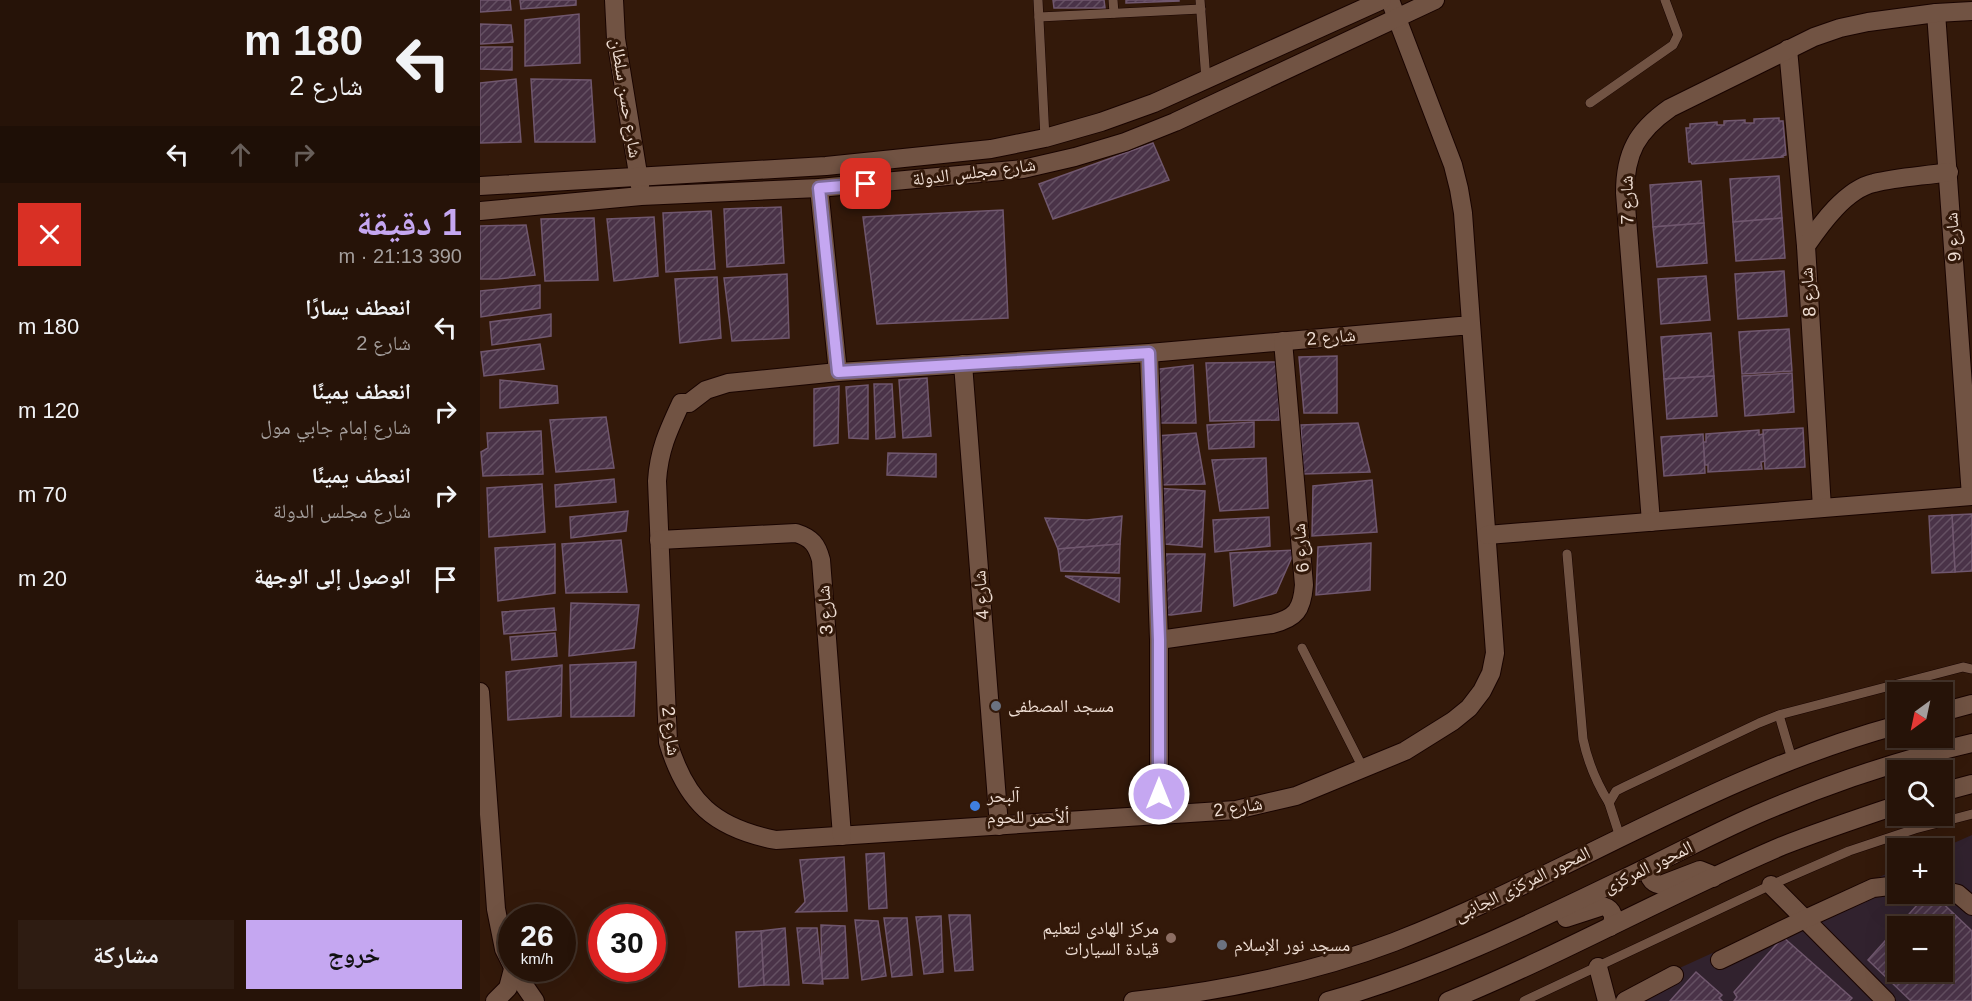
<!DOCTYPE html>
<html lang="ar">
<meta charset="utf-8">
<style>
body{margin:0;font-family:Helvetica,"Noto Naskh Arabic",sans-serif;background:#2e1c12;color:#f1f3f6;direction:rtl;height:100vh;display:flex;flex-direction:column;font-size:22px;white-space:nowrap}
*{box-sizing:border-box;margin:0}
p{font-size:20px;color:#a49e9c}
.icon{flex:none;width:33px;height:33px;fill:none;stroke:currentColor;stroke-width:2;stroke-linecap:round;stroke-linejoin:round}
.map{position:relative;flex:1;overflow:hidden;direction:ltr}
.details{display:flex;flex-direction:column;background:#261308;width:480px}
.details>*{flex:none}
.banner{background:#261308;color:#f1f3f6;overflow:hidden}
.needle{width:39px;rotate:213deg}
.tools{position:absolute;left:1407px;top:682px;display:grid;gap:12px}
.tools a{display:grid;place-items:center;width:66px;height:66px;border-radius:0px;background:#261308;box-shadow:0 6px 24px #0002,0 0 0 2px #423229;font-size:30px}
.speed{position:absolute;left:18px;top:904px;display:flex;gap:12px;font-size:30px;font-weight:700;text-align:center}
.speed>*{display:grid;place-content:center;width:78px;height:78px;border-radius:50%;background:#261308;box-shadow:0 6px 24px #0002,0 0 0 2px #423229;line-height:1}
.speed small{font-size:15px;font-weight:400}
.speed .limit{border:9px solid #d22;background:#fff;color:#111}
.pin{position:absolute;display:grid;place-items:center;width:51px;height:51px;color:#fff;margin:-26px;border-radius:12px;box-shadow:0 3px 9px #0006}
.me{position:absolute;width:66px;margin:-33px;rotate:0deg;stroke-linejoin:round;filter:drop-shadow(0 0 4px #0008)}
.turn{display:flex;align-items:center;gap:21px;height:126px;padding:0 18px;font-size:27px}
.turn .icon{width:78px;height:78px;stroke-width:2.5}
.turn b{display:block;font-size:42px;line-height:51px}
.lanes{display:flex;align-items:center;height:57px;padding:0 18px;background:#0003;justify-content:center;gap:30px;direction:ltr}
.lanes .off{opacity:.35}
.round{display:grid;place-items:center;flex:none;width:63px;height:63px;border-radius:0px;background:#2e1c12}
.summary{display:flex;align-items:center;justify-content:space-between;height:102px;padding:0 18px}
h1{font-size:36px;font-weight:800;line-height:45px;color:#c5a7f1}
.primary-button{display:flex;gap:12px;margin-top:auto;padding:12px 18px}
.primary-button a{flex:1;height:69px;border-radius:0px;background:#c5a7f1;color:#111;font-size:24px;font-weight:800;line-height:69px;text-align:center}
.primary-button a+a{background:#2e1c12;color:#f1f3f6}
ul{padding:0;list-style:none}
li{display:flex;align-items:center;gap:18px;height:84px;padding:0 18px}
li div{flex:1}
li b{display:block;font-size:22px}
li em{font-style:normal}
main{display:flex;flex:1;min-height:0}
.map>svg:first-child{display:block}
</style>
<main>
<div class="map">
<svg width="1492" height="1001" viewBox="0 0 1492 1001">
<defs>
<pattern id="building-hatch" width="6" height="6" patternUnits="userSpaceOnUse" patternTransform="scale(1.5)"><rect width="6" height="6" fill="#4a3348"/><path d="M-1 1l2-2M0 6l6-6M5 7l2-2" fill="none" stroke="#645062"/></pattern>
</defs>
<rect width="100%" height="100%" fill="#33190a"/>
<path fill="#31222e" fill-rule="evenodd" d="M 1492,835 L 1492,1001 L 1127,1001 L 1417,869 L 1418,894 L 1462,894 L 1462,849 L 1460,849 ZM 1418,927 L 1462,927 L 1462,972 L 1418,972 Z"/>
<g fill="url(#building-hatch)" stroke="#70576e" stroke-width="1.5" fill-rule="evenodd">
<path d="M 0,0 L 30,0 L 31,10 L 0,12 Z"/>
<path d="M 40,0 L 96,0 L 96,5 L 41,9 Z"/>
<path d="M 573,0 L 624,0 L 625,8 L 574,8 Z"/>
<path d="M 646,0 L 699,0 L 699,1 L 646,3 Z"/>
<path d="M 99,14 L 100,63 L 45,66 L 45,20 Z"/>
<path d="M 0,24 L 31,25 L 33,42 L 0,44 Z"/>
<path d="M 0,47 L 32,47 L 32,70 L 0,69 Z"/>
<path d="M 36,79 L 41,142 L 0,143 L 0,83 Z"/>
<path d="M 51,79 L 111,80 L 115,142 L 55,142 Z"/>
<path d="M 1299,118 L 1299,121 L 1303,121 L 1306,155 L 1302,156 L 1303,157 L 1212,164 L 1211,162 L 1209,162 L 1206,128 L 1210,128 L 1210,124 L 1237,122 L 1237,125 L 1244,125 L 1244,121 L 1265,120 L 1265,123 L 1274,123 L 1274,119 Z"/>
<path d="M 673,143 L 689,180 L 573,219 L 559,184 Z"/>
<path d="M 1299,176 L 1302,218 L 1253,222 L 1250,179 Z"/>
<path d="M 1221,181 L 1224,223 L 1173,227 L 1170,185 Z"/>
<path d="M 301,207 L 304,263 L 247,267 L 244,209 Z"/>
<path d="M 523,210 L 528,318 L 397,324 L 383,217 Z"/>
<path d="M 231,211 L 235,269 L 186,272 L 183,213 Z"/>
<path d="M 174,217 L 178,276 L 134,281 L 127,219 Z"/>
<path d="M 114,218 L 118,280 L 65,281 L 61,219 Z"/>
<path d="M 1302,218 L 1305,258 L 1256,261 L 1253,222 Z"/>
<path d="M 1224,223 L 1227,263 L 1177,267 L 1173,227 Z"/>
<path d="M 46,225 L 55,275 L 17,279 L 0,279 L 0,226 Z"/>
<path d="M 1304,271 L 1307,316 L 1258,319 L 1255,274 Z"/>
<path d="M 307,274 L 309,338 L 252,341 L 244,278 Z"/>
<path d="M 1226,276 L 1230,320 L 1181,324 L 1178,279 Z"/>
<path d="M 237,277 L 241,338 L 200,343 L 195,279 Z"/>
<path d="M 60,285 L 60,308 L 1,317 L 0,291 Z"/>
<path d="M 71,314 L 71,336 L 12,345 L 10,322 Z"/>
<path d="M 1309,329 L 1312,371 L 1262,374 L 1259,332 Z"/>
<path d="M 1231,333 L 1234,376 L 1184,379 L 1181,337 Z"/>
<path d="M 60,344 L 64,369 L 4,376 L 1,352 Z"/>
<path d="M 857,356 L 857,413 L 824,413 L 819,357 Z"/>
<path d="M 798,362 L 799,420 L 730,421 L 726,363 Z"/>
<path d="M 713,365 L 716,423 L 675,423 L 672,370 Z"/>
<path d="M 1312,373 L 1314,412 L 1265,416 L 1262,376 Z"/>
<path d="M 1234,376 L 1237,416 L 1187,419 L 1184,379 Z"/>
<path d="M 447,378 L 451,436 L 423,438 L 419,380 Z"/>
<path d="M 20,380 L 77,386 L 78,403 L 20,408 Z"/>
<path d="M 394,384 L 412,384 L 415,437 L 396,439 Z"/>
<path d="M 388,385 L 388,439 L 369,438 L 366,387 Z"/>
<path d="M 359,386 L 358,443 L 334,446 L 334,389 Z"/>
<path d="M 126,417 L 134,468 L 76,472 L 70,420 Z"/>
<path d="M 774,422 L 774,447 L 729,449 L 727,425 Z"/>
<path d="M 878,423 L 890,472 L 823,474 L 821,425 Z"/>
<path d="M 1323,428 L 1325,467 L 1285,469 L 1283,430 Z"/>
<path d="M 1279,430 L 1279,435 L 1283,434 L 1285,461 L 1281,462 L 1282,469 L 1228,472 L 1228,465 L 1225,465 L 1223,442 L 1226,442 L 1226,434 Z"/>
<path d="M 61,431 L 63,474 L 3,476 L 1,452 L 8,448 L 7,433 Z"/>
<path d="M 716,433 L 725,484 L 677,485 L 676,436 Z"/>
<path d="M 1223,434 L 1225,473 L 1184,476 L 1181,437 Z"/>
<path d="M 408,453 L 456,454 L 456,477 L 407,475 Z"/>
<path d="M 786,458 L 788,508 L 740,511 L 732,460 Z"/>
<path d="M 134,479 L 136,502 L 76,507 L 75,485 Z"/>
<path d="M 892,480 L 897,532 L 832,536 L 833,486 Z"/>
<path d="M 62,484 L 65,532 L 9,537 L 7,488 Z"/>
<path d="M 674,488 L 725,491 L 722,547 L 685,544 L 684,523 Z"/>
<path d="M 148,511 L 146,531 L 91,538 L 90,517 Z"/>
<path d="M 1492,514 L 1492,571 L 1475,572 L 1472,515 Z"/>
<path d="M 1472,515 L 1475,572 L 1452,573 L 1449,516 Z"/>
<path d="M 642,516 L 640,544 L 578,549 L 565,518 L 607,520 Z"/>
<path d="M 789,517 L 790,546 L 735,552 L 733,520 Z"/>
<path d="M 141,540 L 147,592 L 86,593 L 82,544 Z"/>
<path d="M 891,543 L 890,590 L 836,595 L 838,547 Z"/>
<path d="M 75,544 L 75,593 L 18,601 L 15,548 Z"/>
<path d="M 640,544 L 639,573 L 581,571 L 578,549 Z"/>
<path d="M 815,550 L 796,593 L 754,606 L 750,553 Z"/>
<path d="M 682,554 L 725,554 L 721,611 L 691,615 L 678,614 Z"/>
<path d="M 585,576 L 640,578 L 639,602 Z"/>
<path d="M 91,603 L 159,605 L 154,648 L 89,656 Z"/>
<path d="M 74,608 L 76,630 L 24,634 L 22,612 Z"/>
<path d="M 75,633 L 77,656 L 32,660 L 30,637 Z"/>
<path d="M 156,662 L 154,716 L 91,717 L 90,665 Z"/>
<path d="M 82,665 L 81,716 L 28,720 L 26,672 Z"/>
<path d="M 404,853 L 407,908 L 389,909 L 386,854 Z"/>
<path d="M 364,857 L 367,911 L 316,912 L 325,902 L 320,860 Z"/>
<path d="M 1447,894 L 1453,894 L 1492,931 L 1492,1001 L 1431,1001 L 1388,960 ZM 1418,927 L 1462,927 L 1462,972 L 1418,972 Z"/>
<path d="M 469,915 L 490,915 L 493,970 L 475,971 Z"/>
<path d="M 461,916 L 463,972 L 444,974 L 436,917 Z"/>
<path d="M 404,918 L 427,918 L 432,975 L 412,977 Z"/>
<path d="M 375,920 L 398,921 L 406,976 L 382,980 Z"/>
<path d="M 341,925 L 365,926 L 368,978 L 342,979 Z"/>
<path d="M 305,928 L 309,985 L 284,985 L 281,931 Z"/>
<path d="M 317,928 L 337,928 L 343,984 L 323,983 Z"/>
<path d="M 281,931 L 284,985 L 259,987 L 256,932 Z"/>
<path d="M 1303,937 L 1372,998 L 1369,1001 L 1254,1001 L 1257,997 L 1254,992 Z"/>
<path d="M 1216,972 L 1242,995 L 1239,998 L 1242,1001 L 1190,1001 Z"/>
</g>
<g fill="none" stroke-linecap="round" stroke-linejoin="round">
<g stroke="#190400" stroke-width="10">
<g id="lane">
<path d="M 558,0 L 565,138"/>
<path d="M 633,0 L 634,13"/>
<path d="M 720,0 L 726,80"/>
<path d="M 559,17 L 721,9"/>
<path d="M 1110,103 L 1193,45 L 1198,35 L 1185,0"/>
<path d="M 1087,554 L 1103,739 C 1108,763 1116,782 1129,803"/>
<path d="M 822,648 L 883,768"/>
<path d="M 1299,715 L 1312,759"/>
<path d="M 1140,837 L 1129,803 L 1136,791 L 1144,787 L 1279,723 L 1299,715 L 1483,667 L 1492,669"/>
<path d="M 1044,1001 L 1291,885 L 1369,851 L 1435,829 L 1492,814"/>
</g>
</g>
<g stroke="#190400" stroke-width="20">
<g id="street">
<path d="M 134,0 L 136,39 L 160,186"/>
<path d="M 910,0 L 973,165 L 979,189 L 983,213 L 1015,653 L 1011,673 L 1002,691 L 989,708 L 973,721 L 925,751 L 816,796 L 756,810 L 296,840 C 234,828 206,802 188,742 L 177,481 C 179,450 188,431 201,403 L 209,403 L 226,390 L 248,383 L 358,372 L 669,353 L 991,325"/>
<path d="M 1456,13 L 1491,496"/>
<path d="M 1308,49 L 1326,246"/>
<path d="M 0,186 L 346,166 L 511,149 L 565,138 L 621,122 L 674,103 L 902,0"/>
<path d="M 339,188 L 358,372"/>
<path d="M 0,211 L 161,196 L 339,188 L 543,169 L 595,157 L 645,142 L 695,122 L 955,0"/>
<path d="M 669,353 L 679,640 L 679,816"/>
<path d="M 483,364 L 519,826"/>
<path d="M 1342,508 L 1326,246 C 1341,224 1366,189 1394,183 C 1418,177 1444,176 1469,172"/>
<path d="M 1171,522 L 1145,193 C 1145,153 1157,131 1190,108 L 1334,37 L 1360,28 L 1388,22 L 1456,13 L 1492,11"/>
<path d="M 1007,535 L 1492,496"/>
<path d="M 179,540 L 316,533 C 332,538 337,545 341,560 L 362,836"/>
<path d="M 679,640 L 792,624 C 816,618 822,610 824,585 L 803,341"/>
<path d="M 0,692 L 16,909 L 24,949 L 32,965"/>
<path d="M 1462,712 L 1492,704"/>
<path d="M 1291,885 L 1406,1001"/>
<path d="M 1462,890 L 1478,894 L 1492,906"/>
<path d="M 1240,960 L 1325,919 L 1393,888 L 1418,885"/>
<path d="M 1118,967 L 1127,1001"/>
<path d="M 33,969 L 55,1001"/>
<path d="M 15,1001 L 28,988 L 33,969"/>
<path d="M 653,1001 C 742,991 830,974 914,942 C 1084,876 1240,773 1418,725"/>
<path d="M 1145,1001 L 1194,975"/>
</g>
</g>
<g stroke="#190400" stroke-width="20">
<g id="secondary">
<path d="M 1462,792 L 1492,784"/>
<path d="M 1171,866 C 1166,875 1171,883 1181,885 L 1220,870 L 1230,874 L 1233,878"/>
<path d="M 1086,918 L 1123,906 C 1133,909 1136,918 1130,927"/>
<path d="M 848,1001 C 962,969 1068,915 1174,864 C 1211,846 1247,827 1285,811 C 1351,783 1422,759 1492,743"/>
<path d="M 968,1001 C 1081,955 1189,894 1302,846 C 1340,831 1379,818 1418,805"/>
</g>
</g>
<use href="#lane" stroke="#715343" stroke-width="9"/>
<use href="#street" stroke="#715343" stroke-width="18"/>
<use href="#secondary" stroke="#715343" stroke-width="18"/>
</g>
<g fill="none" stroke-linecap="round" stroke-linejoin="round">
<g stroke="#806d9d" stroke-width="15">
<path id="route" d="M 386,184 L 339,188 L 358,372 L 669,353 L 679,640 L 679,794"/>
</g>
<use href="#route" stroke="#c5a7f1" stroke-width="10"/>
</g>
<g fill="#6b7280" stroke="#33190a" stroke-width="2">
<circle cx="516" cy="706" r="6"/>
<circle cx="742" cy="945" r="6"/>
</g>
<circle fill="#3f7fe0" stroke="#33190a" stroke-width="2" cx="495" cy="806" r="6"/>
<circle fill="#8d6e63" stroke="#33190a" stroke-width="2" cx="691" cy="938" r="6"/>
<g text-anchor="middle" stroke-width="6" stroke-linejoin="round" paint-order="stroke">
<g font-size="18" fill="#eeddd3" stroke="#33190a">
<text transform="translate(146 98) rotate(81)" y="6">شارع حسن سلطان</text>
<text transform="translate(494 172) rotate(-7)" y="6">شارع مجلس الدولة</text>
<text transform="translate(1147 200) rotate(-91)" y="6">شارع 7</text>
<text transform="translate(1473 237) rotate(-94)" y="6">شارع 9</text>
<text transform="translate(1328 292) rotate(-94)" y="6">شارع 8</text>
<text transform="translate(851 337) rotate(-5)" y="6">شارع 2</text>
<text transform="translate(821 548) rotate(-95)" y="6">شارع 6</text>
<text transform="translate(501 595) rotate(-94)" y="6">شارع 4</text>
<text transform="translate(345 610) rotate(-94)" y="6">شارع 3</text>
<text transform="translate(191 731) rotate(83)" y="6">شارع 2</text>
<text transform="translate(758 807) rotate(-9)" y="6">شارع 2</text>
<text transform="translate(1168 867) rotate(-26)" y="6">المحور المركزى</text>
<text transform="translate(1042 884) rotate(-26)" y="6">المحور المركزى الجانبى</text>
</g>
<g font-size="18" fill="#eeddd3" stroke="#33190a" text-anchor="start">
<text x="528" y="712">مسجد المصطفى</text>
<text x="507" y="802">آلبحر<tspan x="507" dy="21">ألأحمر للحوم</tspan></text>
<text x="679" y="934" text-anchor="end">مركز الهادى لتعليم<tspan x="679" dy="21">قيادة السيارات</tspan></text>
<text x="754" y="951">مسجد نور الإسلام</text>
</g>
</g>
</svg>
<div class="tools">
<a><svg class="needle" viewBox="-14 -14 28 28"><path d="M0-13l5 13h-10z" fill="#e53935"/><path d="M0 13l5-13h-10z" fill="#a49e9c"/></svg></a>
<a><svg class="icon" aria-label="search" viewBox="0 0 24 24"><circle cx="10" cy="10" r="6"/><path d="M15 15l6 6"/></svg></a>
<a>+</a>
<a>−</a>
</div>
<div class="speed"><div>26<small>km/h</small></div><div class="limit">30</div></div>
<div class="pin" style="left:386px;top:184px;background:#d93025"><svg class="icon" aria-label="arrive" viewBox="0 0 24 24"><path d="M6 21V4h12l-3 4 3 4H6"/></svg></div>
<svg class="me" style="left:679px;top:794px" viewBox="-20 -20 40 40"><circle r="17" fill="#c5a7f1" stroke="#fff" stroke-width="3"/><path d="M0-11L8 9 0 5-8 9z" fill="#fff"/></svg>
</div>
<section class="details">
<div class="banner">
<div class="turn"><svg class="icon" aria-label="left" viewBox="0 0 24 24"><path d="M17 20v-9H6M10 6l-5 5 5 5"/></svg><div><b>180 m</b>شارع 2</div></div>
<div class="lanes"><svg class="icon" aria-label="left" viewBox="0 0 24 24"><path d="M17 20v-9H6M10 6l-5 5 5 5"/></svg><svg class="icon off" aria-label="ahead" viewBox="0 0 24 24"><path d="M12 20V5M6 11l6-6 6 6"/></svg><svg class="icon off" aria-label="right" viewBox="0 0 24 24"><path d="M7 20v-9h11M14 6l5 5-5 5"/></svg></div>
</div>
<div class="summary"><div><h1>1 دقيقة</h1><p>390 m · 21:13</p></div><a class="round" style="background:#d93025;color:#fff"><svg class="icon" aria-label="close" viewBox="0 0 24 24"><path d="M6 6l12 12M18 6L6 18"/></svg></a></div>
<ul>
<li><svg class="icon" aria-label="left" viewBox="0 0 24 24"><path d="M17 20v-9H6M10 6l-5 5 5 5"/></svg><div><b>انعطف يسارًا</b><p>شارع 2</p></div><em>180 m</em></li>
<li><svg class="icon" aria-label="right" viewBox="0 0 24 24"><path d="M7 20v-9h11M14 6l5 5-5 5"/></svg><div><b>انعطف يمينًا</b><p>شارع إمام جابي مول</p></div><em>120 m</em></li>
<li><svg class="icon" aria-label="right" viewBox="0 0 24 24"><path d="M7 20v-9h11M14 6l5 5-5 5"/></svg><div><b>انعطف يمينًا</b><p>شارع مجلس الدولة</p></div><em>70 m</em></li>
<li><svg class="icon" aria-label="arrive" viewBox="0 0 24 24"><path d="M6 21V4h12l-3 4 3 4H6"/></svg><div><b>الوصول إلى الوجهة</b></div><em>20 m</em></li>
</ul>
<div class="primary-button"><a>خروج</a><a>مشاركة</a></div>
</section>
</main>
